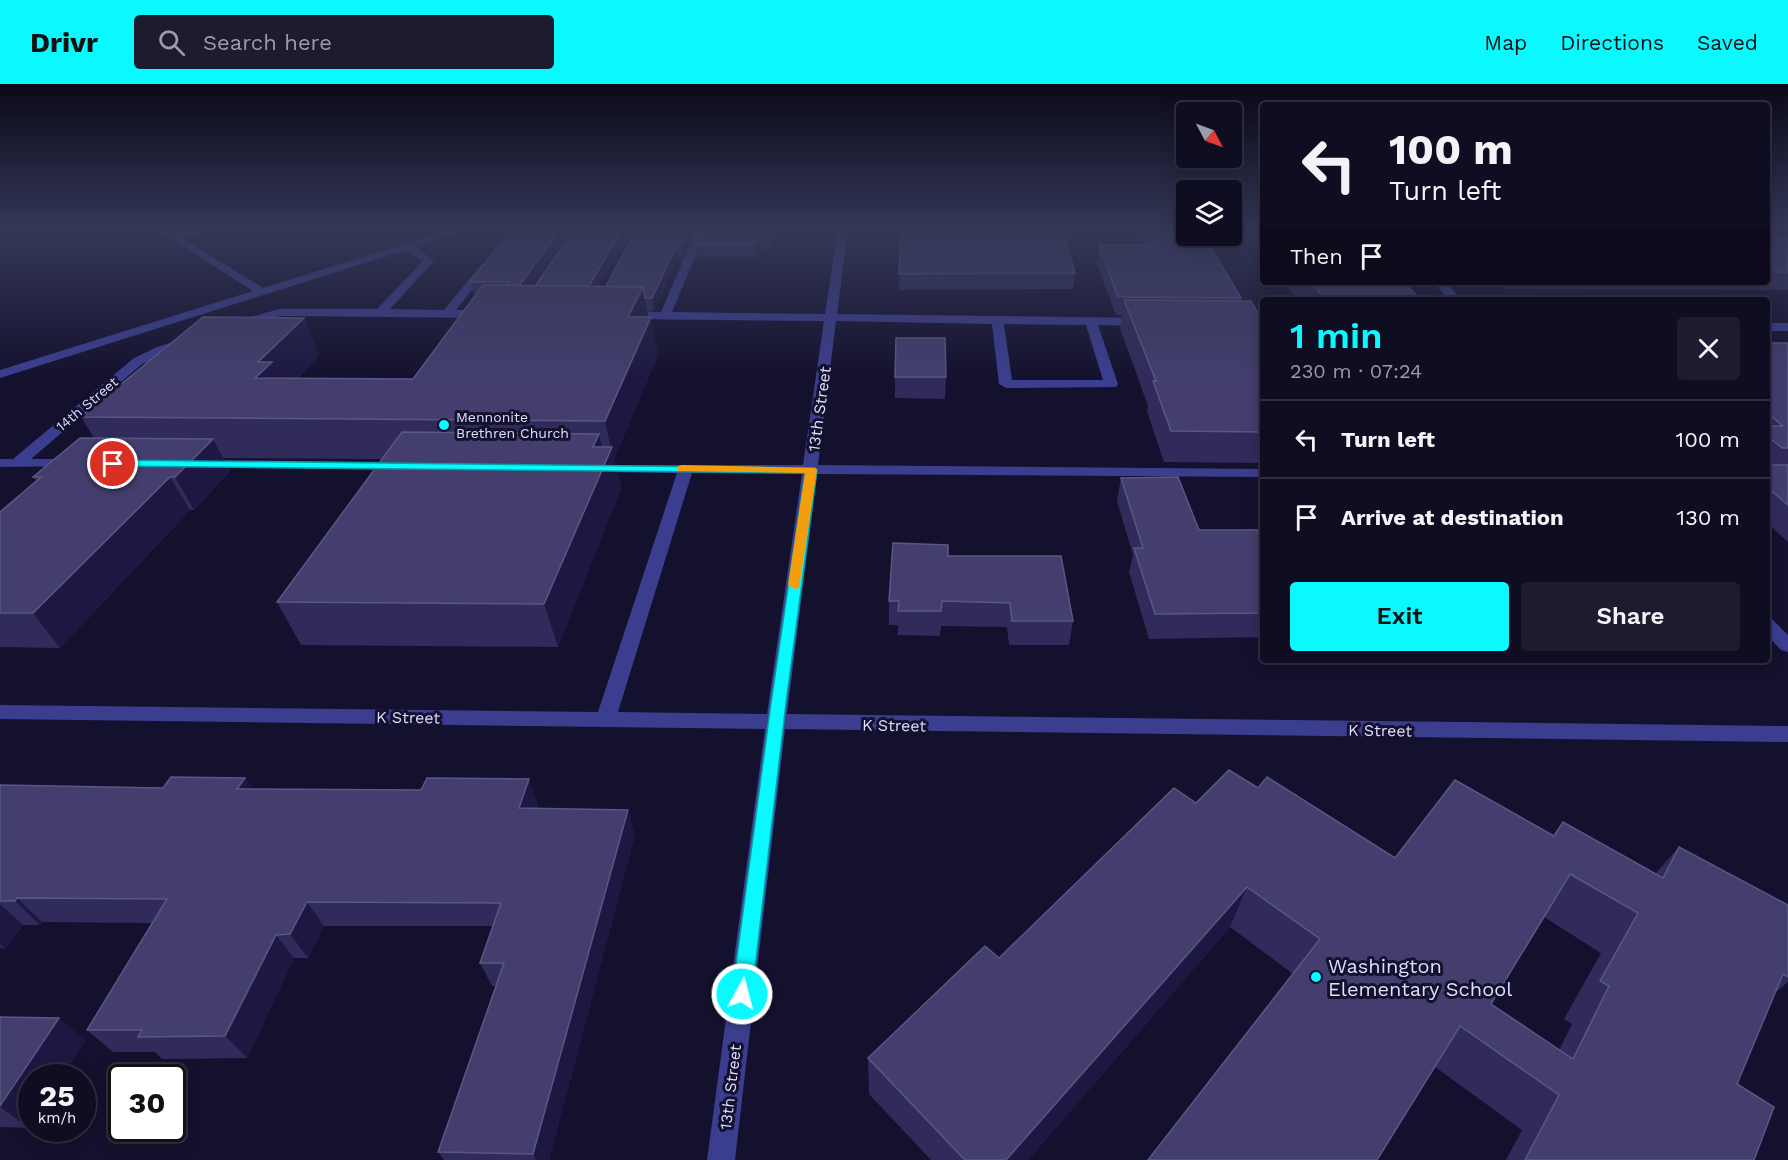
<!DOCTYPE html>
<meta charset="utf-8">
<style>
body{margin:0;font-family:"Work Sans",sans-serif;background:#1d1b2f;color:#f1f3f6;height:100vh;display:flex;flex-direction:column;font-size:22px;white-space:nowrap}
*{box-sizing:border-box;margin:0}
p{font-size:20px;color:#9b9ca5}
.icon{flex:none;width:33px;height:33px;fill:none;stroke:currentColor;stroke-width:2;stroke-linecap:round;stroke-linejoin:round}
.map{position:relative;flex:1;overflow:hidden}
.sheet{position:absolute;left:1260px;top:213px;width:510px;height:366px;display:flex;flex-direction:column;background:#0f0d22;border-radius:6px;box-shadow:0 3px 15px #0003,0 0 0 2px #2f2d40}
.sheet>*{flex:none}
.guide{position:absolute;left:1260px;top:18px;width:510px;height:183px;border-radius:6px;box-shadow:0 3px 15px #0003,0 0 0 2px #2f2d40;background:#0f0d22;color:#f1f3f6;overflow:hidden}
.needle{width:39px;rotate:131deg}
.fabs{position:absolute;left:1176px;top:18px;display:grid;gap:12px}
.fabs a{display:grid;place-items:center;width:66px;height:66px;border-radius:6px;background:#0f0d22;box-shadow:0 3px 15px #0003,0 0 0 2px #2f2d40;font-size:30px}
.speed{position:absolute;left:18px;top:980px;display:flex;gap:12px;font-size:30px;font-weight:700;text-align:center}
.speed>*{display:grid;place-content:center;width:78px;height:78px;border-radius:50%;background:#0f0d22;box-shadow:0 3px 15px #0003,0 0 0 2px #2f2d40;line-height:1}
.speed small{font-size:15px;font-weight:400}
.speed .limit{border:3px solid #111;border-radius:9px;background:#fff;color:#111}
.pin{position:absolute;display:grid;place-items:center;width:51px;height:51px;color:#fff;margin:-26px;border:3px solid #fff;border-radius:50%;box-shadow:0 2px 6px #0007}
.me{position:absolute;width:66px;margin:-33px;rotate:7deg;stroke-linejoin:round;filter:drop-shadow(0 0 4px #0008)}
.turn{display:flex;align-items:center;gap:21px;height:126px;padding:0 30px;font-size:27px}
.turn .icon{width:78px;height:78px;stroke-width:2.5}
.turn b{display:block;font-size:42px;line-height:51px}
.then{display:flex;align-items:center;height:57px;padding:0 30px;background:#0003;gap:12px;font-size:22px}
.round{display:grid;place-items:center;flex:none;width:63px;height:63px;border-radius:6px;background:#1d1b2f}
.head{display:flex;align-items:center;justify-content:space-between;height:102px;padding:0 30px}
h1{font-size:36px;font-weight:600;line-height:45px;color:#0af9ff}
.primary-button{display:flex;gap:12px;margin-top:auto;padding:12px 30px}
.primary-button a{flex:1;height:69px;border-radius:6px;background:#0af9ff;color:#111;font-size:24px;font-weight:600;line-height:69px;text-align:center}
.primary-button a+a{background:#1d1b2f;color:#f1f3f6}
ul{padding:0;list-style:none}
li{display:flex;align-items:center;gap:18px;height:78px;padding:0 30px;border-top:2px solid #2f2d40}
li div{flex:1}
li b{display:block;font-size:22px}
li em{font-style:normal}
header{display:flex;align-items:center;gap:36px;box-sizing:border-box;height:84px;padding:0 30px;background:#0af9ff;color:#111}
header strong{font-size:28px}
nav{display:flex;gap:33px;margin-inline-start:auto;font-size:21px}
.search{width:420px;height:54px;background:#1d1b2f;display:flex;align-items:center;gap:15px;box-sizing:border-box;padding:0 21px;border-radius:6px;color:#9b9ca5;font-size:22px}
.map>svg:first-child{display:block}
</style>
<header>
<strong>Drivr</strong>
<div class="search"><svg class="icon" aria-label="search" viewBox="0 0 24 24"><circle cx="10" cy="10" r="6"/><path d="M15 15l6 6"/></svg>Search here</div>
<nav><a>Map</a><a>Directions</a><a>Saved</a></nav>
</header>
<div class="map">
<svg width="1788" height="1076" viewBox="0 0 1788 1076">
<rect width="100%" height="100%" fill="#14112e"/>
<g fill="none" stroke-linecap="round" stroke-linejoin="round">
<g fill="#3b3e8e" fill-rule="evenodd">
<path d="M 154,144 L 166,144 L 176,150 L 200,144 L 217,144 L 184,155 L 263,204 L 456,144 L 472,144 L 416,163 L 434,177 L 390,225 L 444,226 L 481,181 L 485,180 L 490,183 L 456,226 L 484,226 L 490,230 L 484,234 L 293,232 L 280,232 L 241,244 L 235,240 L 237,237 L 279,225 L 377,225 L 423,177 L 406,166 L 0,294 L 0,286 L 253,207 Z"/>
<path d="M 697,144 L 707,144 L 672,228 L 825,230 L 838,144 L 848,144 L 837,230 L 1144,234 L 1150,238 L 1144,242 L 1098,241 L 1118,300 L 1116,303 L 1006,304 L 999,300 L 992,240 L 836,237 L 818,381 L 1263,385 L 1263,393 L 817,390 L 787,630 L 1788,642 L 1788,658 L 785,645 L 735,1076 L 707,1076 L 765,645 L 0,635 L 0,621 L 598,628 L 677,389 L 593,388 L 588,387 L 586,384 L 588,381 L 803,381 L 824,237 L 623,235 L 617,231 L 623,227 L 661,228 ZM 1004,240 L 1086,241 L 1103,296 L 1012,296 ZM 692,389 L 802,390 L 767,630 L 618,628 Z"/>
<path d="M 1433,198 L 1445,198 L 1462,216 L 1450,216 Z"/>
<rect x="1767" y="239" width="21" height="8"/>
<path d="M 186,254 L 190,255 L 192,258 L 190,261 L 142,280 L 31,375 L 73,375 L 78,376 L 80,379 L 78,382 L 0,383 L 0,375 L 13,375 L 134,274 L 157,263 Z"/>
<path d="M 203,376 L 400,378 L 407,382 L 400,386 L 198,383 L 196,380 Z"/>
<path d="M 1767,534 L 1773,536 L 1788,551 L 1788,568 L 1781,566 L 1767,551 Z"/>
</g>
</g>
<g fill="#302b5b" fill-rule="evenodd">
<path d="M 513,144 L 571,144 L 531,202 L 535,202 L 575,144 L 632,144 L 599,202 L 606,202 L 637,144 L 696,144 L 682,173 L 678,173 L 654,227 L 647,227 L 658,271 L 614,375 L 621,404 L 558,563 L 301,561 L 277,518 L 382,375 L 223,374 L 230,387 L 194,426 L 190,426 L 60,564 L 0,563 L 0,428 L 36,397 L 33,393 L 94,354 L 81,333 L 304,234 L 319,271 L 298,294 L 413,295 L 477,210 L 473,210 L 470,198 Z"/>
<path d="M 775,144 L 770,165 L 759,164 L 756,173 L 698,173 L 696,161 Z"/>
<path d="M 898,144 L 1062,144 L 1075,189 L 1073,205 L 899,206 L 901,154 L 898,154 Z"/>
<path d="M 1137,144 L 1186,144 L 1241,214 L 1240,217 L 1263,238 L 1263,379 L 1164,378 L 1147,327 L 1148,322 L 1120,244 L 1122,231 L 1116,231 L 1096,178 L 1099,161 L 1142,161 L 1136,146 Z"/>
<path d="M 1248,144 L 1263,144 L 1263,166 Z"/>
<path d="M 1767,153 L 1788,153 L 1788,206 L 1505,205 L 1497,198 L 1767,198 Z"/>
<path d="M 1285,198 L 1403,198 L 1421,216 L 1297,216 Z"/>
<path d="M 1767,259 L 1788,259 L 1788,458 L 1767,439 Z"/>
<path d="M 895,293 L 946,293 L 945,315 L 895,314 Z"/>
<path d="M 1121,394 L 1199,446 L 1263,461 L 1263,553 L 1149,555 L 1129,488 L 1133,471 L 1117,417 Z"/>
<path d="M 948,472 L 1073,537 L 1069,561 L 1009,561 L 1007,543 L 941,542 L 940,552 L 898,551 L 898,541 L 889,541 L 889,517 Z"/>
<path d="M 245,694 L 253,706 L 538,719 L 537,724 L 635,750 L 549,1076 L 444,1076 L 438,1068 L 496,902 L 492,902 L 480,879 L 493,842 L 324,842 L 308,874 L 294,874 L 247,974 L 162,975 L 155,968 L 113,968 L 87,946 L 152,839 L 42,838 L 40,841 L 23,841 L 5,865 L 0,864 L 0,701 L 163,704 Z"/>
<path d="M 1258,704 L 1395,774 L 1553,752 L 1563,738 L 1655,790 L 1679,763 L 1788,821 L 1788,898 L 1775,909 L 1737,1000 L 1754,1076 L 1506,1076 L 1522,1046 L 1435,983 L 1293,890 L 1230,843 L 1028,1076 L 931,1076 L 869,1010 L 868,974 L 999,874 L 1196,719 ZM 1544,833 L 1601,869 L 1564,935 L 1572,940 L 1559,966 L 1491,920 Z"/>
<path d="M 0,933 L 86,956 L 32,993 L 32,1041 L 30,1044 L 0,1043 Z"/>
</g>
<g fill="#1d1842">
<path d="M 561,144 L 571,144 L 514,226 L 510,213 Z"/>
<path d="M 623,144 L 632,144 L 585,227 L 582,214 Z"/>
<path d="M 689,144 L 696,144 L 682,173 L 680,161 Z"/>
<path d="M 771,144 L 775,144 L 770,165 L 769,153 Z"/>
<path d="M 758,153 L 759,164 L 756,173 L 755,161 Z"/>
<path d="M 677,161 L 678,173 L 654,227 L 652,214 Z"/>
<path d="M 643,203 L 649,239 L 651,233 L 658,271 L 614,375 L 621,404 L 558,563 L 544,520 L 593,363 L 599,350 L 605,379 L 611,365 L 605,337 L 628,233 Z"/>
<path d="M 304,234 L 319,271 L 285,307 L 255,294 L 258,278 Z"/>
<path d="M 213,355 L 230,387 L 194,426 L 175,393 Z"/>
<path d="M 170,393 L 190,426 L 60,564 L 33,529 Z"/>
<path d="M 245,694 L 262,718 L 237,705 Z"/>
<path d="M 529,695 L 538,719 L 529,748 L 519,724 Z"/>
<path d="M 628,726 L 635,750 L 549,1076 L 536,1076 L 533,1070 Z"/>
<path d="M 1247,803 L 1230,843 L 1028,1076 L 1006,1076 Z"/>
<path d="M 17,814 L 42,838 L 40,841 L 15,817 Z"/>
<path d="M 307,818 L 324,842 L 308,874 L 290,850 Z"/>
<path d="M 0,820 L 23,841 L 5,865 L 0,860 Z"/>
<path d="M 276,851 L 294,874 L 247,974 L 225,952 Z"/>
<path d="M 59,934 L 86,956 L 62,993 L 32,993 L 32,1041 L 30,1044 L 0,1023 L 0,1022 Z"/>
</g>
<g fill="#433e6d" stroke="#5b5784" stroke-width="1.5" fill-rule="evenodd">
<path d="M 513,144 L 561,144 L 519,202 L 507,202 L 509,198 L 470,198 Z"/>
<path d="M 575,144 L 623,144 L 589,202 L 535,202 Z"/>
<path d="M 637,144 L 689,144 L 680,161 L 677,161 L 652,214 L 645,214 L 643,203 L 606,202 Z"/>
<path d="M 703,144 L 771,144 L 769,153 L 758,153 L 755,161 L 696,161 Z"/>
<path d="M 901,144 L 1062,144 L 1075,189 L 899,190 Z"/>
<path d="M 1145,144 L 1186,144 L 1186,152 L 1204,152 L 1241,214 L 1118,213 L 1099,161 L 1152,161 Z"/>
<rect x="1767" y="153" width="21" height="35"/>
<path d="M 1312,198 L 1403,198 L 1421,216 L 1325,216 Z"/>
<path d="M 483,201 L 643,203 L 628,233 L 651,233 L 605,337 L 81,333 L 203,233 L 304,234 L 258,278 L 272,278 L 255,294 L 413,295 Z"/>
<path d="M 1124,216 L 1251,217 L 1263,238 L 1263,348 L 1171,347 L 1153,297 L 1156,297 Z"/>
<path d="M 896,254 L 945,254 L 946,293 L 895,293 Z"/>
<path d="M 1767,259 L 1788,259 L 1788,364 L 1782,364 L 1767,352 L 1767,342 L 1783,342 L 1767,329 Z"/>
<path d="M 402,348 L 599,350 L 593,363 L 612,363 L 544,520 L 277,518 Z"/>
<path d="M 80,354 L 213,355 L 175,393 L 170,393 L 33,529 L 0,529 L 0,428 L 41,393 L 33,393 Z"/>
<path d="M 1767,381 L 1788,381 L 1788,421 L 1767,403 Z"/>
<path d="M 1178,393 L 1199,446 L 1257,446 L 1263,461 L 1263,529 L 1155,530 L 1134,464 L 1143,464 L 1121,394 Z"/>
<path d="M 893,459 L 948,461 L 948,472 L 1061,472 L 1073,537 L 1012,537 L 1010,519 L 942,517 L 941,527 L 898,527 L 899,517 L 889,517 Z"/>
<path d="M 1229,686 L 1258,704 L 1267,693 L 1395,774 L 1455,696 L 1554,752 L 1563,738 L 1663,794 L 1679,763 L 1788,821 L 1788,893 L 1783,890 L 1737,1000 L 1774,1023 L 1754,1076 L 1525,1076 L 1559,1011 L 1460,942 L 1377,1076 L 1148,1076 L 1320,855 L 1247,803 L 1006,1076 L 965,1076 L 868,974 L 985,862 L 999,874 L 1174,704 L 1196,719 ZM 1570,790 L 1638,829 L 1600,897 L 1609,902 L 1573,975 L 1491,920 Z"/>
<path d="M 171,693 L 245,694 L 237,705 L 421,706 L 427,694 L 529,695 L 519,724 L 628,726 L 533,1070 L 438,1068 L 504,879 L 480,879 L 501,819 L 307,818 L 290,850 L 276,851 L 225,952 L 138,953 L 142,946 L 87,946 L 167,815 L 17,814 L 15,817 L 0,817 L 0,701 L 163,704 Z"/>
<path d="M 0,933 L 59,934 L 0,1022 Z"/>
</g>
<linearGradient id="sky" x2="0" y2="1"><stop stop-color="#0b0919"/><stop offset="0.49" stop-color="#343857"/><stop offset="1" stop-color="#343857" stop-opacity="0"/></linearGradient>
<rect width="1788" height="295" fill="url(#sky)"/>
<path fill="#0af9ff" stroke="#06a2a6" stroke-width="1.5" d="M 113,376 L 815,384 L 817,386 L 786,619 L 752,910 L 749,917 L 742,920 L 735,917 L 732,910 L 771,619 L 805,389 L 109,382 L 107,380 Z"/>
<path fill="#f59e0b" d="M 682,381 L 815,384 L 817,386 L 799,504 L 795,505 L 788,501 L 805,389 L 678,387 L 678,382 Z"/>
<g fill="#0af9ff" stroke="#14112e" stroke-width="2">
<circle cx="444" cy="341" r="6"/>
<circle cx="1316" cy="893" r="6"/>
</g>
<g text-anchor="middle" stroke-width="6" stroke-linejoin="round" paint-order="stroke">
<g font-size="14" fill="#dfdeff" stroke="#14112e">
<text transform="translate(87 320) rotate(-40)" y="5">14th Street</text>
</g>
<g font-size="14" fill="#dfdeff" stroke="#14112e" text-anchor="start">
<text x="456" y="338">Mennonite<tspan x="456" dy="16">Brethren Church</tspan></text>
</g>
<g font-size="16" fill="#dfdeff" stroke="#14112e">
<text transform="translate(819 325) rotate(-82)" y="6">13th Street</text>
<text transform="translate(408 633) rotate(1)" y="6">K Street</text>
<text transform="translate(894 641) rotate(1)" y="6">K Street</text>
<text transform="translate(1380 646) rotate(1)" y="6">K Street</text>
<text transform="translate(730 1003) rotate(-83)" y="6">13th Street</text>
</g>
<g font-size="20" fill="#dfdeff" stroke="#14112e" text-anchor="start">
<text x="1328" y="889">Washington<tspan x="1328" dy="23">Elementary School</tspan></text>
</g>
</g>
</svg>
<div class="fabs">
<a><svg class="needle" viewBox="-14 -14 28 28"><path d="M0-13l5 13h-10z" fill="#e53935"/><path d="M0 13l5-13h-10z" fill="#9b9ca5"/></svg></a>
<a><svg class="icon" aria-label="layers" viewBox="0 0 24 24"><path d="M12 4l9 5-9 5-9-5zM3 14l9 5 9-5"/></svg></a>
</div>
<div class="speed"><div>25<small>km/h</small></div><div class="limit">30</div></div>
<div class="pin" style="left:113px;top:380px;background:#d93025"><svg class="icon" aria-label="arrive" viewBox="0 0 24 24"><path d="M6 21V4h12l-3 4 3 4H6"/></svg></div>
<svg class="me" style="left:742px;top:910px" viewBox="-20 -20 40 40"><circle r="17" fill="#0af9ff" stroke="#fff" stroke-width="3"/><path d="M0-11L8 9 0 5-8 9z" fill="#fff"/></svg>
<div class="guide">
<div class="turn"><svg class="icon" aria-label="left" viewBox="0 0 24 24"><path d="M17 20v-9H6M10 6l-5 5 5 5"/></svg><div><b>100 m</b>Turn left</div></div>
<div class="then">Then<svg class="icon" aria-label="arrive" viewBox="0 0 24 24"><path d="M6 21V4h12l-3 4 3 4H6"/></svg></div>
</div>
<section class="sheet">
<div class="head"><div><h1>1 min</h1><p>230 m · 07:24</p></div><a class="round"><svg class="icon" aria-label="close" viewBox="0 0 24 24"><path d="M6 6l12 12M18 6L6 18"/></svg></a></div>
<ul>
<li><svg class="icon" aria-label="left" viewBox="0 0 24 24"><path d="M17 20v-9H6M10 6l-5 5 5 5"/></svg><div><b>Turn left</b></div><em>100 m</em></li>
<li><svg class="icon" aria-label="arrive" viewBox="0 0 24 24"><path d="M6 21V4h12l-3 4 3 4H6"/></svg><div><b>Arrive at destination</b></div><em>130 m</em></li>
</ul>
<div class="primary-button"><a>Exit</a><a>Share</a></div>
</section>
</div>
